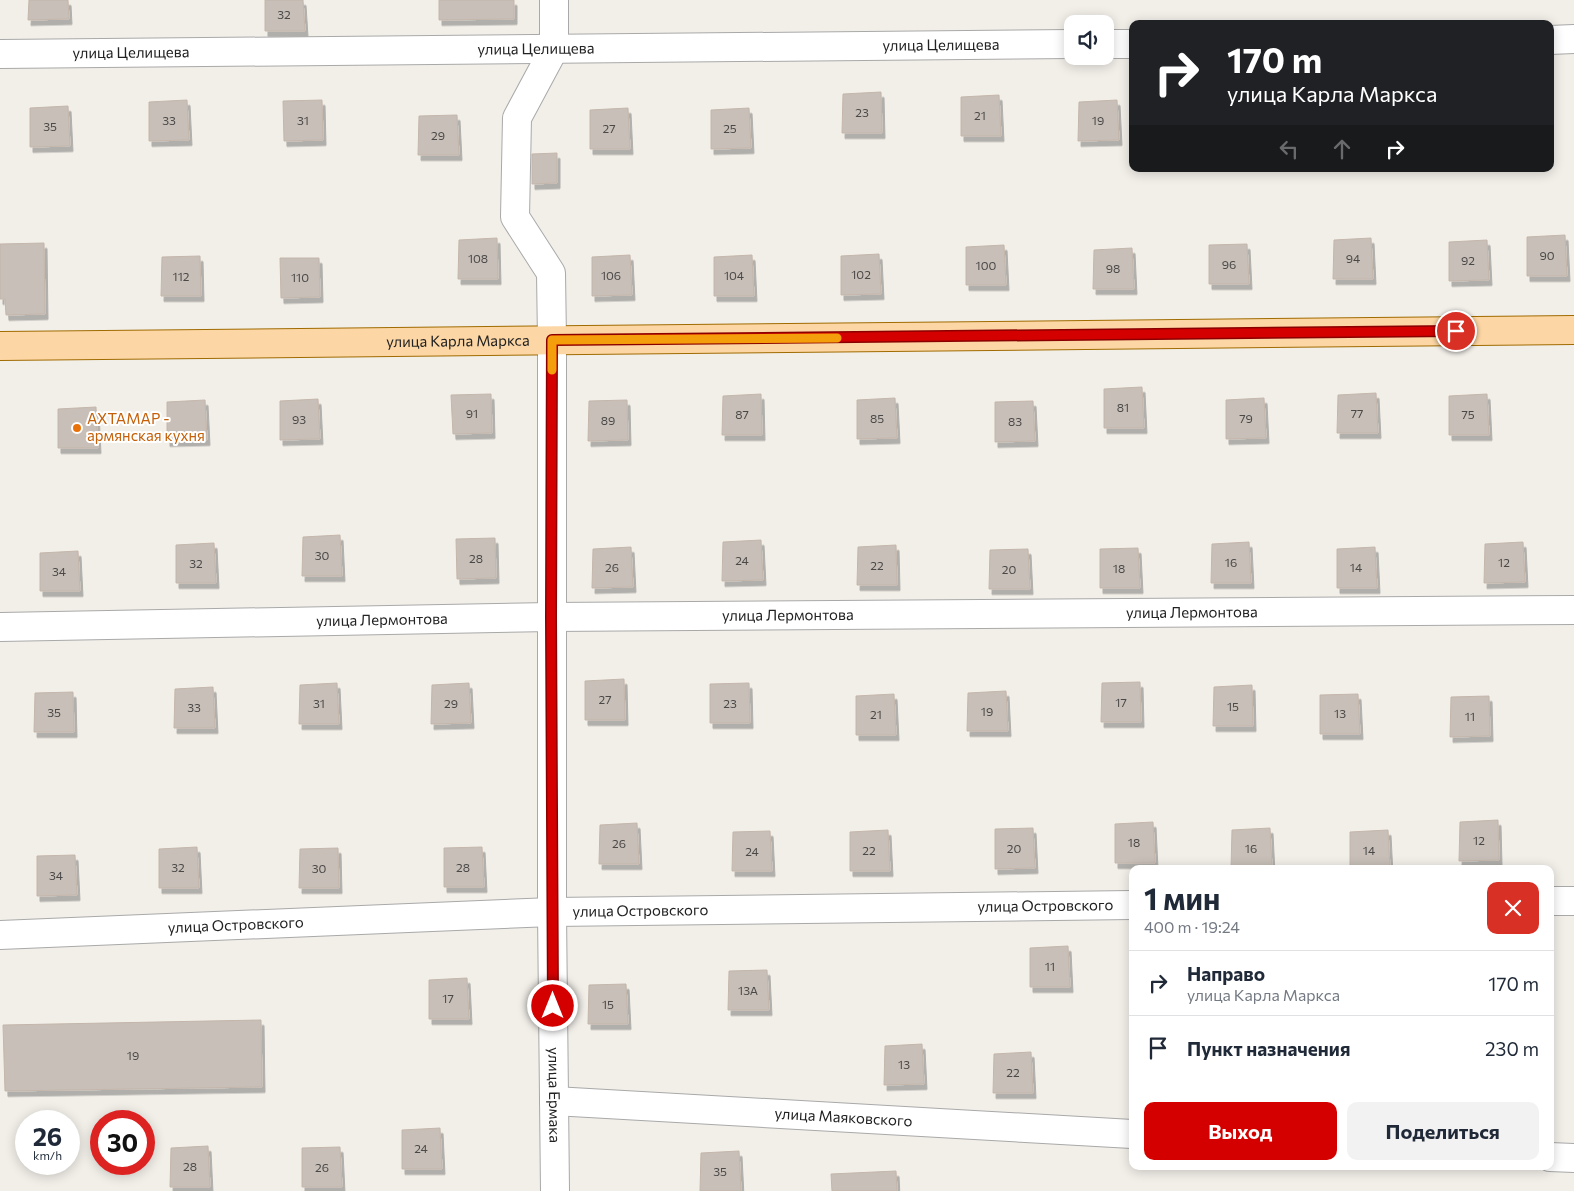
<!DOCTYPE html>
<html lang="ru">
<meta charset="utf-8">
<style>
body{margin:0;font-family:Commissioner,sans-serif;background:#f2f2f3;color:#1f2937;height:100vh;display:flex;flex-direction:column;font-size:19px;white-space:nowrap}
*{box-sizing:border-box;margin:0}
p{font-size:16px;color:#747a83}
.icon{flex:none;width:28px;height:28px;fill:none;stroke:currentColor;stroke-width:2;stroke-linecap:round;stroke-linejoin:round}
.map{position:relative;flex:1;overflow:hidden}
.side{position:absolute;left:1129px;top:865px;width:425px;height:305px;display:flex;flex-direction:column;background:#fff;border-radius:10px;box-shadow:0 2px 12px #0003}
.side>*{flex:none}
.guide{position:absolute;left:1129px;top:20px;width:425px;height:152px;border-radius:10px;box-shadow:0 2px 12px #0003;background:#202124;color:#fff;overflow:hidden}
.tools{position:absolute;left:1064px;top:15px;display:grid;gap:10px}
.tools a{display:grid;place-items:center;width:50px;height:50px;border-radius:10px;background:#fff;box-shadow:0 2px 12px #0003;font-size:25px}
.speed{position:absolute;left:15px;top:1110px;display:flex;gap:10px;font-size:25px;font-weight:700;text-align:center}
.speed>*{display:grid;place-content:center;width:65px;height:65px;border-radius:50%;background:#fff;box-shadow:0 2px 12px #0003;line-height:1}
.speed small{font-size:12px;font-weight:400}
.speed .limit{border:8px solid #d22;background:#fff;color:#111}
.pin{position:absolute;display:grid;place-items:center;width:42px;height:42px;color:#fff;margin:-21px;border:2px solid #fff;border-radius:50%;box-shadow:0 1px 5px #0007}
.me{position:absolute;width:55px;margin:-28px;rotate:0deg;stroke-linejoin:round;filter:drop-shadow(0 0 4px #0008)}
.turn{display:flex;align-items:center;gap:18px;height:105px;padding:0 15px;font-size:22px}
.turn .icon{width:65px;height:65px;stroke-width:2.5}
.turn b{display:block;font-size:35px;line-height:42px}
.lanes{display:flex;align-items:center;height:48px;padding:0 15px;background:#0003;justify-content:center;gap:25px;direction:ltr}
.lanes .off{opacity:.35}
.round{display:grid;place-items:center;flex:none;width:52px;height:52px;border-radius:10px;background:#f2f2f3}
.overview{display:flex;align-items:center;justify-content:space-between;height:85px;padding:0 15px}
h1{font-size:30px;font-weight:700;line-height:38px}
.action{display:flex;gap:10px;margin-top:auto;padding:10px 15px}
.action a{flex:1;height:58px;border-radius:10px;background:#d40000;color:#fff;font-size:20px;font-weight:700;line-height:58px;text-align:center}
.action a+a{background:#f2f2f3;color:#1f2937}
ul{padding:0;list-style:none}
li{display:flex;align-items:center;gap:15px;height:65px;padding:0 15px;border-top:1px solid #e0e1e3}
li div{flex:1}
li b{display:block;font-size:19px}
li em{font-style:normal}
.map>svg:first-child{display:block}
</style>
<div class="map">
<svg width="1574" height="1191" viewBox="0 0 1574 1191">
<defs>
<filter id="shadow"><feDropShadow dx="3" dy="5.5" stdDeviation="0" flood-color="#0004"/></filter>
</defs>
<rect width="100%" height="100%" fill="#f2efe9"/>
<g fill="#c7bfb8" stroke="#c4b6ab" filter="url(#shadow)">
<path d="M 29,0 L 68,0 L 69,19 L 28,20 Z"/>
<path d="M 265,0 L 303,0 L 305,31 L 265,31 Z"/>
<path d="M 439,0 L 514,0 L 514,19 L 439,20 Z"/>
<path d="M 881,92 L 882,133 L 842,133 L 843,94 Z"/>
<path d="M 999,95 L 1001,136 L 961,136 L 961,97 Z"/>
<path d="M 187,100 L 189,140 L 149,141 L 149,102 Z"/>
<path d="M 322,100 L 323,140 L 284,141 L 283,101 Z"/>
<path d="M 1117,100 L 1119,140 L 1078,141 L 1079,102 Z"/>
<path d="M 68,106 L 70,146 L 30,147 L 30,108 Z"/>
<path d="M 628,108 L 630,149 L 590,149 L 590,110 Z"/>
<path d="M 749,108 L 751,148 L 711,149 L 711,110 Z"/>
<path d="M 457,115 L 459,155 L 418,155 L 419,116 Z"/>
<path d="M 557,153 L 557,183 L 532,184 L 532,154 Z"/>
<path d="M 1565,235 L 1567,276 L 1527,276 L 1527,237 Z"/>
<path d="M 497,238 L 498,279 L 458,279 L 459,240 Z"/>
<path d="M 1371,238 L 1373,279 L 1333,279 L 1334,240 Z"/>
<path d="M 1487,240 L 1489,280 L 1449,281 L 1449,242 Z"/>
<path d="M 44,243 L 45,314 L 6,315 L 5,299 L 0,299 L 0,244 Z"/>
<path d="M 1247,244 L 1249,284 L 1209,284 L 1209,245 Z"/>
<path d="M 1004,245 L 1006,285 L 966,285 L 966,247 Z"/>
<path d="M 1132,248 L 1134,289 L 1093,289 L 1094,250 Z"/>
<path d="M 879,254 L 881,294 L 841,295 L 841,256 Z"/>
<path d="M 630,255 L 632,295 L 592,296 L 592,257 Z"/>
<path d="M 752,255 L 754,296 L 714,296 L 714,257 Z"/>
<path d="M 200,256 L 201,296 L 161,296 L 162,257 Z"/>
<path d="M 280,258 L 319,258 L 320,297 L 281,298 Z"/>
<path d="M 1142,387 L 1144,428 L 1104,428 L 1104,389 Z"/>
<path d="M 1376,393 L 1378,433 L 1337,433 L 1338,395 Z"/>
<path d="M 491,394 L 492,433 L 453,434 L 451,395 Z"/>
<path d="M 761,394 L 762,435 L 722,435 L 723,396 Z"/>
<path d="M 1487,394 L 1489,435 L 1449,435 L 1449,396 Z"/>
<path d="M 895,398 L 897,438 L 857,439 L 857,400 Z"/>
<path d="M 1264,398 L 1266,438 L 1226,439 L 1226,400 Z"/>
<path d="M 318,399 L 320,439 L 280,440 L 280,401 Z"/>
<path d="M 205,400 L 207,440 L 167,441 L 167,402 Z"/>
<path d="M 627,400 L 628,440 L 588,441 L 589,401 Z"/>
<path d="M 1033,401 L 1035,441 L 995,442 L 995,402 Z"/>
<path d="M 96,407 L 98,448 L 58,448 L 58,409 Z"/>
<path d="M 340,535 L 342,576 L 302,576 L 303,537 Z"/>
<path d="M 495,538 L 496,578 L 457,579 L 456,539 Z"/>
<path d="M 761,540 L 763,580 L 722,581 L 723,542 Z"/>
<path d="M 1249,542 L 1251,583 L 1211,583 L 1212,544 Z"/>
<path d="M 1523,542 L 1525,582 L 1484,583 L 1485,544 Z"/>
<path d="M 214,543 L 216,583 L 176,583 L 176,545 Z"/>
<path d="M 896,545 L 897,585 L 857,585 L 858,547 Z"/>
<path d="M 631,547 L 633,587 L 592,588 L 593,549 Z"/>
<path d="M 1375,547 L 1377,588 L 1337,588 L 1337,549 Z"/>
<path d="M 1138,548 L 1140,588 L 1100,588 L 1100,549 Z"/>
<path d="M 1028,549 L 1030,589 L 989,589 L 990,550 Z"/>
<path d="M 78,551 L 80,591 L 40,591 L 40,553 Z"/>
<path d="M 624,679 L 625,720 L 585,720 L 585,681 Z"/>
<path d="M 1140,682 L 1141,722 L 1101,722 L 1102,683 Z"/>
<path d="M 337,683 L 339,724 L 299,724 L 300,685 Z"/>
<path d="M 469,683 L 471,723 L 431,724 L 432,685 Z"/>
<path d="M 749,683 L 750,723 L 710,723 L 710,684 Z"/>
<path d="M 1252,685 L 1253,726 L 1213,726 L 1214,687 Z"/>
<path d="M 213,687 L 215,728 L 174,728 L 175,689 Z"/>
<path d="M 1006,691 L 1008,731 L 967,731 L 968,693 Z"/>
<path d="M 73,692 L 74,732 L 34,732 L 35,693 Z"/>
<path d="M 894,694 L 896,735 L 856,735 L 856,696 Z"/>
<path d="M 1358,694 L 1360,734 L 1320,734 L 1320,695 Z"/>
<path d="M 1489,696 L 1490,736 L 1450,737 L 1451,697 Z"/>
<path d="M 1498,820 L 1499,860 L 1459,861 L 1460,822 Z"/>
<path d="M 1153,822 L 1155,863 L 1115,863 L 1115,824 Z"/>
<path d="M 637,823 L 639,864 L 599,864 L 600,825 Z"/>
<path d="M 1033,828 L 1035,868 L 995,869 L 995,829 Z"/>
<path d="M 1270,828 L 1272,868 L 1231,869 L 1232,830 Z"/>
<path d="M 888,830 L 890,871 L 850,871 L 850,832 Z"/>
<path d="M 1388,830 L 1390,869 L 1350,869 L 1350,832 Z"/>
<path d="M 770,831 L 772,871 L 732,871 L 733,832 Z"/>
<path d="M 197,847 L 199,888 L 159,888 L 159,849 Z"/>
<path d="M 482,847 L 484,887 L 444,887 L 444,848 Z"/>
<path d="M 338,848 L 339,888 L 299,888 L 300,849 Z"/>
<path d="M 75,855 L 77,895 L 37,896 L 37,856 Z"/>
<path d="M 1068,946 L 1070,987 L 1030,987 L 1030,948 Z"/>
<path d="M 767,970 L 769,1010 L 728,1010 L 729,971 Z"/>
<path d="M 467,978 L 469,1019 L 429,1019 L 429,980 Z"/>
<path d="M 626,984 L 628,1024 L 588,1024 L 589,985 Z"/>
<path d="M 261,1020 L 262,1087 L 5,1091 L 3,1025 Z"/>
<path d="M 922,1044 L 924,1084 L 884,1085 L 885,1046 Z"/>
<path d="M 1031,1052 L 1033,1093 L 993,1093 L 994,1054 Z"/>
<path d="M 440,1128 L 442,1169 L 402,1169 L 402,1130 Z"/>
<path d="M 208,1146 L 210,1187 L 170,1187 L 171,1148 Z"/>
<path d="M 340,1147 L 342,1187 L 302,1187 L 302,1148 Z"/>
<path d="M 739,1151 L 741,1191 L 700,1191 L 701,1153 Z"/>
<path d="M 896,1171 L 897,1191 L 832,1191 L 831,1174 Z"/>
</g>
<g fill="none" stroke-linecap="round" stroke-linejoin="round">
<g stroke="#a9a9a9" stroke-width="30">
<g id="minor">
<path id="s1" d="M 554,0 L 554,49 L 517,118 L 515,217 L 551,273 L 552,340 L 552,912 L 555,1191"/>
<path d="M 1550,40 L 1574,39"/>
<path d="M 1105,44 L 1132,44"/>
<path id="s2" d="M 0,54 L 1072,44"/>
<path id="s3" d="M 0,627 L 551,617 L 1574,610"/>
<path d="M 1550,901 L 1574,901"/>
<path id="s4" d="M 0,935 L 552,912 L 1132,905"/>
<path id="s5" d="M 554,1101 L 1132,1134"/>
<path d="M 1550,1157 L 1574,1158"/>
</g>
</g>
<g stroke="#a06b00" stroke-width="30">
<g id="major">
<path id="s6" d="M 0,346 L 1574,330"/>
</g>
</g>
<use href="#minor" stroke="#fff" stroke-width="28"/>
<use href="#major" stroke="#fcd6a4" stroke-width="28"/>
</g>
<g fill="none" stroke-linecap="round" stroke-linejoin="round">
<g stroke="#8a0000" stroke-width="12">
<path id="route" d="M 553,1006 L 551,617 L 552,340 L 1456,331"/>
</g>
<use href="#route" stroke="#d40000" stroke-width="9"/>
<path stroke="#f59e0b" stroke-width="9" d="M 552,370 L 552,340 L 837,338"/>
</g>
<circle fill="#e8710a" stroke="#fff" stroke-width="2" cx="77" cy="428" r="5"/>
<g text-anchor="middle" stroke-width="4" stroke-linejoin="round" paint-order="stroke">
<g font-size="12" fill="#4b4948">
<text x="284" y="19">32</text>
<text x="862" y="117">23</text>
<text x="980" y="120">21</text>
<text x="169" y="125">33</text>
<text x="303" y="125">31</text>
<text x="1098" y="125">19</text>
<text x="50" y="131">35</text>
<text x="609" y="133">27</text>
<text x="730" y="133">25</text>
<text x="438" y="140">29</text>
<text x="1547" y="260">90</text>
<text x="478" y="263">108</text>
<text x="1353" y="263">94</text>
<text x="1468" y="265">92</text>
<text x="1229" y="269">96</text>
<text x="986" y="270">100</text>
<text x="1113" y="273">98</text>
<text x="861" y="279">102</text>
<text x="611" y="280">106</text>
<text x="734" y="280">104</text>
<text x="181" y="281">112</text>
<text x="300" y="282">110</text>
<text x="1123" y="412">81</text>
<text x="472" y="418">91</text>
<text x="1357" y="418">77</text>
<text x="742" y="419">87</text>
<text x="1468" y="419">75</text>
<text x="877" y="423">85</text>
<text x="1246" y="423">79</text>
<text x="299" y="424">93</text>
<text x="608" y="425">89</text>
<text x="1015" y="426">83</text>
<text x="322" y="560">30</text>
<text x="476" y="563">28</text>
<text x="742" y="565">24</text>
<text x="1231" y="567">16</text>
<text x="1504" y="567">12</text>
<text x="196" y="568">32</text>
<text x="877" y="570">22</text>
<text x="612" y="572">26</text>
<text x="1356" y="572">14</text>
<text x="1119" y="573">18</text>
<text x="1009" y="574">20</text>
<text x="59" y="576">34</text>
<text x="605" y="704">27</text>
<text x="1121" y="707">17</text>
<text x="319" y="708">31</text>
<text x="451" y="708">29</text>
<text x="730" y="708">23</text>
<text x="1233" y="711">15</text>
<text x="194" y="712">33</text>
<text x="987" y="716">19</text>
<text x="54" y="717">35</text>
<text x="1340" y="718">13</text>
<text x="876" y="719">21</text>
<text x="1470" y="721">11</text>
<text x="1479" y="845">12</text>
<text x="1134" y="847">18</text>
<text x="619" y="848">26</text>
<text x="1014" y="853">20</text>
<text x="1251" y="853">16</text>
<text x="869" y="855">22</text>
<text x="1369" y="855">14</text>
<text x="752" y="856">24</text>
<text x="178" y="872">32</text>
<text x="463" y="872">28</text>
<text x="319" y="873">30</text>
<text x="56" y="880">34</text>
<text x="1050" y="971">11</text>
<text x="748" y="995">13А</text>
<text x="448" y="1003">17</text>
<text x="608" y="1009">15</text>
<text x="133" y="1060">19</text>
<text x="904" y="1069">13</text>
<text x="1013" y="1077">22</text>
<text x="421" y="1153">24</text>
<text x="190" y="1171">28</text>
<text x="322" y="1172">26</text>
<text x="720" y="1176">35</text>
</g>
<g font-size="15" fill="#222" stroke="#fff">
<text dy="5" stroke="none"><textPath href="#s2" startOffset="941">улица Целищева</textPath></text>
<text dy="5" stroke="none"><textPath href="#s2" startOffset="536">улица Целищева</textPath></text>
<text dy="5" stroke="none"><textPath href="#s2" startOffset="131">улица Целищева</textPath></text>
<text dy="5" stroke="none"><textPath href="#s6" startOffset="458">улица Карла Маркса</textPath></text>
<text dy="5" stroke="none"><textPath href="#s3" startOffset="1192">улица Лермонтова</textPath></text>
<text dy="5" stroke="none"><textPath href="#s3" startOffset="788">улица Лермонтова</textPath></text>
<text dy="5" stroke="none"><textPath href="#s3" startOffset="382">улица Лермонтова</textPath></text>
<text dy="5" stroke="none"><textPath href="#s4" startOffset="1046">улица Островского</textPath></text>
<text dy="5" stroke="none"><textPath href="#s4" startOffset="641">улица Островского</textPath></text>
<text dy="5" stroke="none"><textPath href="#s4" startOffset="236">улица Островского</textPath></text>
<text dy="5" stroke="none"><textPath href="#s1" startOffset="1115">улица Ермака</textPath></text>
<text dy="5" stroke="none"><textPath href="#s5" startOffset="290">улица Маяковского</textPath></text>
</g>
<g font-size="15" fill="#c56008" stroke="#fff" text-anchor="start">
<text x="87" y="424">АХТАМАР -<tspan x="87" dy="17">армянская кухня</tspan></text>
</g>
</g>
</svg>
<div class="tools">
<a><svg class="icon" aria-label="sound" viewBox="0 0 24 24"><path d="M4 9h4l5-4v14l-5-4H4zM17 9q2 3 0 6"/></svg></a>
</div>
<div class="speed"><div>26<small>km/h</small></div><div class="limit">30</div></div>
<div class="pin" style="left:1456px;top:331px;background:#d93025"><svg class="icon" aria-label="arrive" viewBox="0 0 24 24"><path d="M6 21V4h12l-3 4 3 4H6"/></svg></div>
<svg class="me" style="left:553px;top:1006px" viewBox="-20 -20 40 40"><circle r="17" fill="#d40000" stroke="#fff" stroke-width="3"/><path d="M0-11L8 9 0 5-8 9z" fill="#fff"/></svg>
<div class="guide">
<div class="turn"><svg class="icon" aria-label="right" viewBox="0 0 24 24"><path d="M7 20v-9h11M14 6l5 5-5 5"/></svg><div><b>170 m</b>улица Карла Маркса</div></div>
<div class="lanes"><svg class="icon off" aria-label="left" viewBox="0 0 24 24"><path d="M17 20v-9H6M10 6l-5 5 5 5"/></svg><svg class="icon off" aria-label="ahead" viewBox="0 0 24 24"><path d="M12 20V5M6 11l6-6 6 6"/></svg><svg class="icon" aria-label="right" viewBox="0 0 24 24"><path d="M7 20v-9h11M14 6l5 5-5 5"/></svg></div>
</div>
<section class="side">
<div class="overview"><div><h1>1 мин</h1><p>400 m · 19:24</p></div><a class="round" style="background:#d93025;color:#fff"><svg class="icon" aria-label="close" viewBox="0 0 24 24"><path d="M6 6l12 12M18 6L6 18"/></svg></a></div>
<ul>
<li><svg class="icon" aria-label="right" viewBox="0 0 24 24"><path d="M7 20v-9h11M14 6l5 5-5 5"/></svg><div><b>Направо</b><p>улица Карла Маркса</p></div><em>170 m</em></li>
<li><svg class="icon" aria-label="arrive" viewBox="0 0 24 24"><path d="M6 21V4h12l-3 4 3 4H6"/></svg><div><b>Пункт назначения</b></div><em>230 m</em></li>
</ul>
<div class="action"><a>Выход</a><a>Поделиться</a></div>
</section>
</div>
